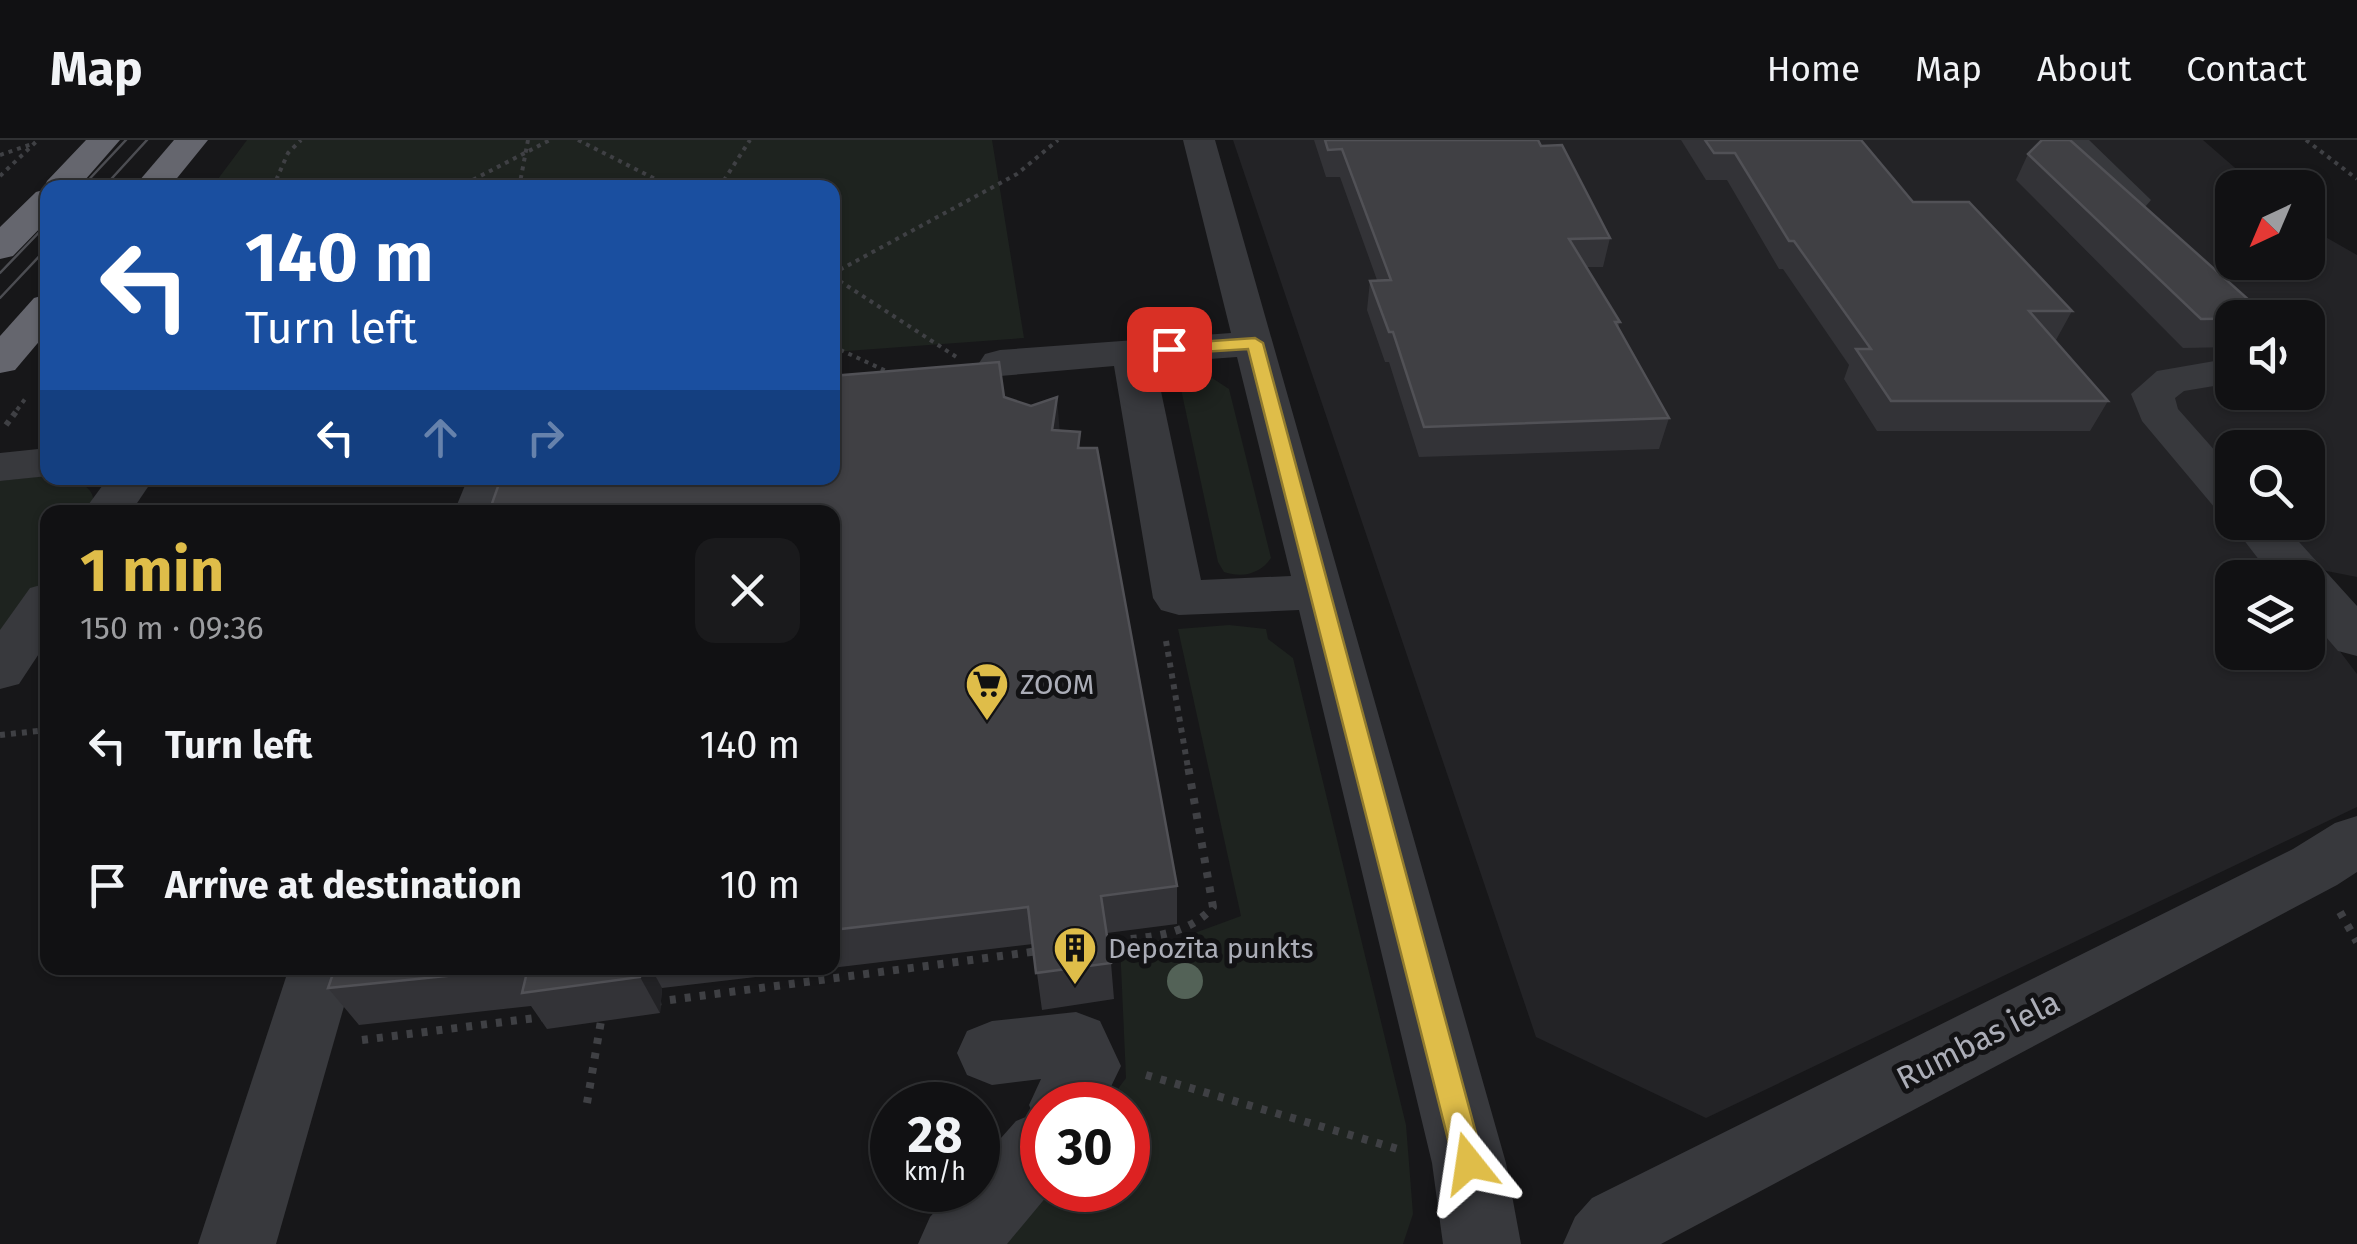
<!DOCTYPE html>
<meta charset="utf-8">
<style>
body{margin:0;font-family:"Fira Sans",sans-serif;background:#1a1a1c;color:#f1f3f6;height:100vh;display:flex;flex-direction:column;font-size:38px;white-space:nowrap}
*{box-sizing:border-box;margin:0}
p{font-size:32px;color:#9c9da0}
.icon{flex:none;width:55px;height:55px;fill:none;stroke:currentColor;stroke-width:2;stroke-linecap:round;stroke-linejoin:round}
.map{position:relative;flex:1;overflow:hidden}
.side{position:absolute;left:40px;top:365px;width:800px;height:470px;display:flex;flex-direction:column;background:#111113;border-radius:20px;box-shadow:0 2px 8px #0004,0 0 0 2px #303133}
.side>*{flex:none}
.guide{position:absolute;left:40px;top:40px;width:800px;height:305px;border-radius:20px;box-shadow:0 2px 8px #0004,0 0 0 2px #303133;background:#1a4fa0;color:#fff;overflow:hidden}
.needle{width:65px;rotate:224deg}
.tools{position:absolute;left:2215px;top:30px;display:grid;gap:20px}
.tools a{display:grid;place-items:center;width:110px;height:110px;border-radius:20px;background:#111113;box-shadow:0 2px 8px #0004,0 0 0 2px #303133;font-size:50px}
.speed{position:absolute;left:870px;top:942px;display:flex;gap:20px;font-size:50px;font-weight:700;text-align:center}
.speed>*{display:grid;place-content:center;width:130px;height:130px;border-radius:50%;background:#111113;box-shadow:0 2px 8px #0004,0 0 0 2px #303133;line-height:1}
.speed small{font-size:25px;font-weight:400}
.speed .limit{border:15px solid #d22;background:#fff;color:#111}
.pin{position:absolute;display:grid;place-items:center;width:85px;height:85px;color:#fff;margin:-42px;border-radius:20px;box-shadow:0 5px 15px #0006}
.me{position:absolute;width:110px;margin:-55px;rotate:345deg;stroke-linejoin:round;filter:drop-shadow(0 0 8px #0008)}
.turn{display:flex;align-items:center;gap:35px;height:210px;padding:0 40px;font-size:45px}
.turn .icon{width:130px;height:130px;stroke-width:2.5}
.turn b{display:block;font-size:70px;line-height:85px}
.lanes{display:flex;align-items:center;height:95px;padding:0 40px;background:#0003;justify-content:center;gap:50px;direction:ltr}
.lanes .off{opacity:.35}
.round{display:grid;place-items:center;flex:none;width:105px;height:105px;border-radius:20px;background:#1a1a1c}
.headline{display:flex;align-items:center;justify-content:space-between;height:170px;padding:0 40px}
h1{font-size:60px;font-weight:700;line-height:75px;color:#dfbd49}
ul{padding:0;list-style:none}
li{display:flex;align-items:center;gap:30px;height:140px;padding:0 40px}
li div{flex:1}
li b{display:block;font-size:38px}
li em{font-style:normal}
header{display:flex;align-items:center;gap:60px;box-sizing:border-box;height:140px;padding:0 50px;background:#111113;border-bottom:2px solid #303133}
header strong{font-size:48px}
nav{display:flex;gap:55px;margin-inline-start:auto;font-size:35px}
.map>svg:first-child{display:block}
</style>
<header>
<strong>Map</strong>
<nav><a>Home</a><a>Map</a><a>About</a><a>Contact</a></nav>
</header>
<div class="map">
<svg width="2357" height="1104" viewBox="0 0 2357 1104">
<rect width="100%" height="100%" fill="#171719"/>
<path fill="#232326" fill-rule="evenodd" d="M 1233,0 L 2203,0 L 2257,47 L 2232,48 L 2232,122 L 2308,122 L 2308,87 L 2357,115 L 2357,437 L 2271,420 L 2283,437 L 2232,438 L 2232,512 L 2308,512 L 2308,469 L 2357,534 L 2357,667 L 1706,978 L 1536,897 ZM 2232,178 L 2308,178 L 2308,252 L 2232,252 ZM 2232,308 L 2308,308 L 2308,382 L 2232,382 Z"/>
<g fill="#1e231f">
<path d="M 247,0 L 992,0 L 1024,198 L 833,212 L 832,48 L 212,47 Z"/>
<path d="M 1194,227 L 1210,228 L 1209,236 L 1229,249 L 1271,418 C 1260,434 1243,438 1224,432 L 1218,422 L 1178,235 Z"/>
<path d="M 43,336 C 64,340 102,339 92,372 L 48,372 L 47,441 L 0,511 L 0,341 Z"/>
<path d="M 1229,485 L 1266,489 L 1268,499 L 1293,518 L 1406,985 L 1413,1074 L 1403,1104 L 1003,1104 L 1043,1050 L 1128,1050 L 1128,965 L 1106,965 L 1126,938 L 1120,804 L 1181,798 L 1241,776 L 1178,489 Z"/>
</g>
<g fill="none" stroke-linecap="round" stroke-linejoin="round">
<g stroke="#3f4044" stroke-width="4" stroke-dasharray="4 5" stroke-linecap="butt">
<path d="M 578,0 L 673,48"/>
<path d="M 2306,0 L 2357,39"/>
<path d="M 0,15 L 35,3"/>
<path d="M 0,36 L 38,0"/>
<path d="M 281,48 L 277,38 L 288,13 L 301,0"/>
<path d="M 457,48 L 550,0"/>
<path d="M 519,48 L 528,0"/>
<path d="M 719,48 L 750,0"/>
<path d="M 832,134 L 1017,34 L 1058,0"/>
<path d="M 832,136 L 958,218"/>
<path d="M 832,206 L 886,231"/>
<path d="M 17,270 L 25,259"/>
</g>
<g stroke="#3f4044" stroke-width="6" stroke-dasharray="5 6" stroke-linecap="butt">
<path d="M 6,285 L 19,268"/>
<path d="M 1166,501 L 1188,628"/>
<path d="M 0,595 L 48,590"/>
</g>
<g stroke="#3f4044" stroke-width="8" stroke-dasharray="6 9" stroke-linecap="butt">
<path d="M 2340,772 L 2357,802"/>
<path d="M 1101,802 C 1141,797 1185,799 1213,767 L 1188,626"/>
<path d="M 655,862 L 1039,811"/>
<path d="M 362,900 L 543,877"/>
<path d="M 1146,935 L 1398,1009"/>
<path d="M 587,963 L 601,881"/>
</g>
<g fill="#38393d" fill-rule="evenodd">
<path d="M 1183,0 L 1215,0 L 1506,1023 L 1521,1104 L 1443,1104 L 1432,1023 L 1299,470 L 1179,475 L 1161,470 L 1153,458 L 1114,226 L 1000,236 L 985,232 L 979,223 L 985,214 L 1000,210 L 1231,193 ZM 1237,217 L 1291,436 L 1201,440 L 1155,223 Z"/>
<path d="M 2054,0 L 2089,0 L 2151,60 L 2145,67 L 2133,71 L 2121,67 Z"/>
<path d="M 2232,218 L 2232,243 L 2184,251 L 2175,258 L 2178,269 L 2232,330 L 2232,373 L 2215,368 L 2142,281 L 2131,254 L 2157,231 Z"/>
<path d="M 48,308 L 48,336 L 0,341 L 0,313 Z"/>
<path d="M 108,338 L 154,338 L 131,372 L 83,372 Z"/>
<path d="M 468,338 L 514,338 L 502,372 L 454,372 Z"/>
<path d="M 2232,378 L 2232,382 L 2281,382 L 2357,466 L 2357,516 L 2338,511 L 2308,476 L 2308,438 L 2273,438 L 2230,382 Z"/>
<path d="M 48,443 L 48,500 L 19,544 L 0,549 L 0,490 L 30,448 Z"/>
<path d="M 2357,676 L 2357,732 L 2337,745 L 1661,1104 L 1563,1104 L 1575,1077 L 1592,1058 L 2293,709 L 2335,683 Z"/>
<path d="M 289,828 L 355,828 L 276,1104 L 198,1104 Z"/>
<path d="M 1076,872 L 1100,881 L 1121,926 L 1102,965 L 1042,965 L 1042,1050 L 1052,1050 L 1007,1104 L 918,1104 L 930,1077 L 954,1050 L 978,1050 L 978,1024 L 1016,981 L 1033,974 L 1029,965 L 1041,939 L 992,945 L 967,935 L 957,913 L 967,891 L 992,881 Z"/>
</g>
<g fill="#65666e" fill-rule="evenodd">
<path d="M 86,0 L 120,0 L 78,48 L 48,48 L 48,80 L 13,116 L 0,119 L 0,87 L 36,52 L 43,50 L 47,41 Z"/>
<path d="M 174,0 L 208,0 L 169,48 L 133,48 Z"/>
<path d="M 48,154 L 48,191 L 15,230 L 0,233 L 0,196 L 34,158 Z"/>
</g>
<g stroke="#4c4d52" stroke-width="2.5">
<path d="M 81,48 L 126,0"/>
<path d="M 103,48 L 147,0"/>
<path d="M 0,133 L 48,83"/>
<path d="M 0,158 L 48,107"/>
</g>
</g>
<circle fill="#536257" cx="1185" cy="841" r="18"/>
<g fill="#333337">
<path d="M 1314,0 L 1538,0 L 1610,98 L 1603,127 L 1586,127 L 1620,182 L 1618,187 L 1669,278 L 1659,309 L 1419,317 L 1389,222 L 1385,222 L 1367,170 L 1370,141 L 1377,140 L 1340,37 L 1326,37 Z"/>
<path d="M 1681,0 L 1861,0 L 1913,62 L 2072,171 L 2056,200 L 2054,200 L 2108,261 L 2090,291 L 1877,291 L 1844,239 L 1849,225 L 1783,129 L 1779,129 L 1727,40 L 1706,40 Z"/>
<path d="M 2028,14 L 2232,178 L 2232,207 L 2183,208 L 2016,40 Z"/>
<path d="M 1004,257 L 1060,290 L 1081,308 L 1177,746 L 1177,784 L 1107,793 L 1111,823 L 1114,859 L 1042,870 L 1033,804 L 662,848 L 660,873 L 547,889 L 531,866 L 359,885 L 328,848 L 335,828 L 832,828 L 832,372 Z"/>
</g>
<g fill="#222225">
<path d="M 1057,257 L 1060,295 L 1052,290 Z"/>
<path d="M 641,828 L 651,828 L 662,848 L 660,873 L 640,837 Z"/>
</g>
<g fill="#404044" stroke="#515156" stroke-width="2.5">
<path d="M 1325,0 L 1538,0 L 1541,6 L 1562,5 L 1610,98 L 1569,99 L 1620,182 L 1615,182 L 1669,278 L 1424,287 L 1393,192 L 1389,192 L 1370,141 L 1391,140 L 1342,9 L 1328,10 Z"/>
<path d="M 1705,0 L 1861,0 L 1913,62 L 1969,62 L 2072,171 L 2029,171 L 2108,261 L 1891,261 L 1856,209 L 1871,209 L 1794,101 L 1789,101 L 1735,13 L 1714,13 Z"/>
<path d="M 2042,0 L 2070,0 L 2269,178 L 2201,179 L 2028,14 Z"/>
<path d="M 999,222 L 1004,257 L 1031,266 L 1057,257 L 1052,290 L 1080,292 L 1078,308 L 1097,308 L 1177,746 L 1101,756 L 1111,823 L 1036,833 L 1028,767 L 832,790 L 832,372 L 489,372 L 501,338 L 832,338 L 832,236 Z"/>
<path d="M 335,828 L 524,828 L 328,848 Z"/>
<path d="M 528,828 L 641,828 L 640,837 L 522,853 Z"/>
</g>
<path fill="#dfbd49" stroke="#917b2f" stroke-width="2.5" d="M 1255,198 L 1263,203 L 1484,1023 L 1480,1033 L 1469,1038 L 1458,1033 L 1454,1023 L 1248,209 L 1169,214 L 1160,209 L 1169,204 Z"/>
<defs>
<g id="supermarket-pin" transform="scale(2.25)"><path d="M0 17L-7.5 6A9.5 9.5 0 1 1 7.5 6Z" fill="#dfbd49" stroke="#121214"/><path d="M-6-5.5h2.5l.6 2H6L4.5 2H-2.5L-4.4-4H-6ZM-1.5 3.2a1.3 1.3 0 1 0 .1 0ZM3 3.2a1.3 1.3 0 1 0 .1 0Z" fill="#111"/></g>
<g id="building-pin" transform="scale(2.25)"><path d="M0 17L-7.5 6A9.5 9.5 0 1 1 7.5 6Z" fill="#dfbd49" stroke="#121214"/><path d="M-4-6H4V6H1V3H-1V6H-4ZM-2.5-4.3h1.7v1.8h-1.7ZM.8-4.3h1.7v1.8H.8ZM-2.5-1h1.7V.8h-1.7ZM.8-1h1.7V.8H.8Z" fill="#111"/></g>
</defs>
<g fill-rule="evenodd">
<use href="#supermarket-pin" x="987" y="544"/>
<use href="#building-pin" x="1075" y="808"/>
</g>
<g text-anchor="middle" stroke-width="10" stroke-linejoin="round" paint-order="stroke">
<g font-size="28" fill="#abadb7" stroke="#121214" text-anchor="start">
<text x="1020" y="554">ZOOM</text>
<text x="1108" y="818">Depozīta punkts</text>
</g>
<g font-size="32" fill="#abadb7" stroke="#121214">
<text transform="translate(1978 900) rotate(-27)" y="11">Rumbas iela</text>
</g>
</g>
</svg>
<div class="tools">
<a><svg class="needle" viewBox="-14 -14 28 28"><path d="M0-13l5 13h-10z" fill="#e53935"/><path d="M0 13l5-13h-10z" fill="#9c9da0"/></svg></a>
<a><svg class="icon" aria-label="sound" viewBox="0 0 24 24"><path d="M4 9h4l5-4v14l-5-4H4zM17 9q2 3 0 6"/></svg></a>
<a><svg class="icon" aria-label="search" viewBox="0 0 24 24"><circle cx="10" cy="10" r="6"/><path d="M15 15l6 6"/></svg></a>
<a><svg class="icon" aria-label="layers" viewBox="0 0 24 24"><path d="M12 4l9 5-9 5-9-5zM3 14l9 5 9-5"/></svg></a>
</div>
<div class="speed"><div>28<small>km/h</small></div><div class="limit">30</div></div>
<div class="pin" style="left:1169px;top:209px;background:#d93025"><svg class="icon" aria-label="arrive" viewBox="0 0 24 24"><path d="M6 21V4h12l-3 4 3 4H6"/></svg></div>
<svg class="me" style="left:1469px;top:1023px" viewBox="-20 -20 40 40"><path d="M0-17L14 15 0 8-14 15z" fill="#dfbd49" stroke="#fff" stroke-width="4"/></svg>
<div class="guide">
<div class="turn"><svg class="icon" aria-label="left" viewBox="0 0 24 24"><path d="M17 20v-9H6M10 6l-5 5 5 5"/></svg><div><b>140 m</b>Turn left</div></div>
<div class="lanes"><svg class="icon" aria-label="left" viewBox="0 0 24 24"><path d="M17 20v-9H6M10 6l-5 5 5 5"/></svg><svg class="icon off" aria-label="ahead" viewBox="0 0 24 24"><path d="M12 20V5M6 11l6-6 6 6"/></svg><svg class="icon off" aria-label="right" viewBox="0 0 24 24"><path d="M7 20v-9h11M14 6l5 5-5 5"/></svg></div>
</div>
<section class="side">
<div class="headline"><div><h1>1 min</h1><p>150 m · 09:36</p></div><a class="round"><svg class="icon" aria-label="close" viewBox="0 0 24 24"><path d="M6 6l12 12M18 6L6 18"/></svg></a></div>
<ul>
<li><svg class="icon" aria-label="left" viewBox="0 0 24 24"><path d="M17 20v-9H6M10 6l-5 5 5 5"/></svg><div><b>Turn left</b></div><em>140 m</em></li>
<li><svg class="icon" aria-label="arrive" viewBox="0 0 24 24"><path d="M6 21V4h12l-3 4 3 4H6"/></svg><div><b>Arrive at destination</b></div><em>10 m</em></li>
</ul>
</section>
</div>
